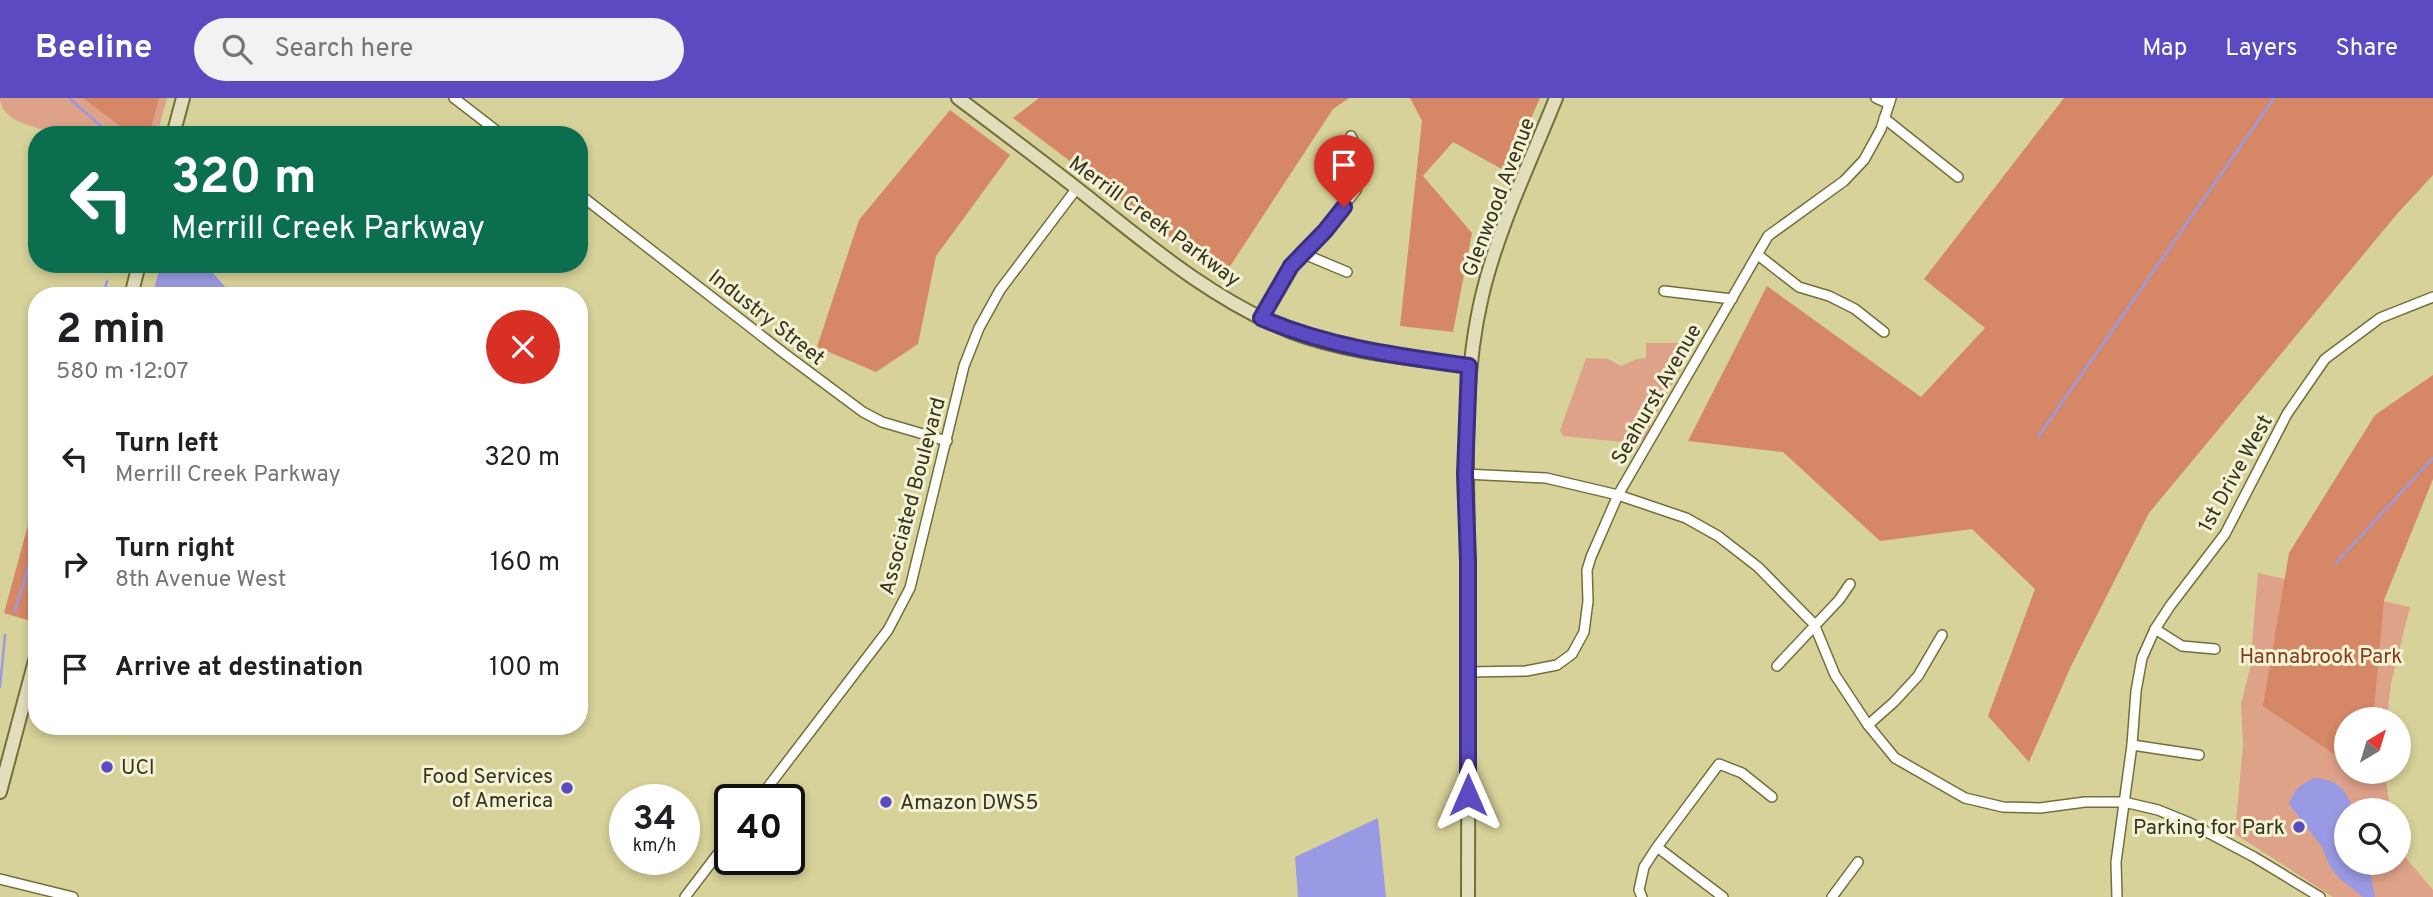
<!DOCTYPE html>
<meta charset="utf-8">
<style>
body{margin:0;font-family:Overpass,sans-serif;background:#f2f2f2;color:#202124;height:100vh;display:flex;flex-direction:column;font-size:26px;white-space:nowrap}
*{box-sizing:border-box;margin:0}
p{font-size:23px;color:#757577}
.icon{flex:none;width:38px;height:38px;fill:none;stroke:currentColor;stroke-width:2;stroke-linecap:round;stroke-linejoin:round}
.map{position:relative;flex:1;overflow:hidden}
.sheet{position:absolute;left:28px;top:189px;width:560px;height:448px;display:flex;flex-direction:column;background:#fff;border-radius:28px;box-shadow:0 4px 10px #0003}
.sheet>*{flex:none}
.banner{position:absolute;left:28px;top:28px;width:560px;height:147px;border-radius:28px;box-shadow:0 4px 10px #0003;background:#0b6e4f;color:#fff;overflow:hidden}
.needle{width:46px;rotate:38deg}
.tools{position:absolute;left:2334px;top:609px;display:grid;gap:14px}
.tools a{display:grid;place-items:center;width:77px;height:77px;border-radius:50%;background:#fff;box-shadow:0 4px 10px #0003;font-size:35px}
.speed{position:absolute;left:609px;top:686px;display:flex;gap:14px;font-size:35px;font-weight:700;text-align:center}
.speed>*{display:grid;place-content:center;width:91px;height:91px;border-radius:50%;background:#fff;box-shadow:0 4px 10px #0003;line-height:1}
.speed small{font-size:18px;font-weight:400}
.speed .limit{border:4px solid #111;border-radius:10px;background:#fff;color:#111}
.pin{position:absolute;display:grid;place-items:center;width:60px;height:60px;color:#fff;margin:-72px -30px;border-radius:50% 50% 50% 0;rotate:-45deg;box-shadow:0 0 7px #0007}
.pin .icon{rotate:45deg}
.me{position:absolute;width:77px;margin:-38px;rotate:0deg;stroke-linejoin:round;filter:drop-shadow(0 0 5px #0008)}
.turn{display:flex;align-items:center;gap:24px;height:147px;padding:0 28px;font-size:32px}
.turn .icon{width:91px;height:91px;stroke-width:2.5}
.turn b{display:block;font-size:49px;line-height:60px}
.round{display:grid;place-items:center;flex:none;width:74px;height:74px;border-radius:37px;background:#f2f2f2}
.headline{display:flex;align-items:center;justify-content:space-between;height:119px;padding:0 28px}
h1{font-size:42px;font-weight:700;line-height:52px}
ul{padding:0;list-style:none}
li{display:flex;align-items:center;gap:21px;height:105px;padding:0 28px}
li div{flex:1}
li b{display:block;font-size:26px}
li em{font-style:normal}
header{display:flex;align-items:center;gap:42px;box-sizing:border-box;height:98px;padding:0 35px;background:#5b4ac2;color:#fff}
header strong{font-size:33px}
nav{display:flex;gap:38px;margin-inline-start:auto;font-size:24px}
.search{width:490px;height:63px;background:#f2f2f2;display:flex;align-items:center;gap:18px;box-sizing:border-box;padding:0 24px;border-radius:38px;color:#757577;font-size:26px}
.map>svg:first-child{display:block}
</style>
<header>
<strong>Beeline</strong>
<div class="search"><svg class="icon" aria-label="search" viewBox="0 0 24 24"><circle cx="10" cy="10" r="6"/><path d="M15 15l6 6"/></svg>Search here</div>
<nav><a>Map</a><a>Layers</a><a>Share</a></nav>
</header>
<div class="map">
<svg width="2433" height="799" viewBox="0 0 2433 799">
<rect width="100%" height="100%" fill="#d7d299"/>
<g fill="#dea289">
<path d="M 0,0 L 167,0 L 157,37 C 127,37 1,44 0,0 Z"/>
<path d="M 1646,245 L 1677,245 L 1692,248 L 1643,342 L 1622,344 L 1563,338 L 1560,332 L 1586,260 L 1608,261 L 1621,268 L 1637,261 L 1646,260 Z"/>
<path d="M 2258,475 L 2410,509 L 2391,585 L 2387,621 L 2347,621 L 2347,674 L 2385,674 L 2390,712 L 2347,712 L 2347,765 L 2399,765 L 2399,740 L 2406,760 L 2433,792 L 2433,799 L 2333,799 L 2235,736 L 2243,647 L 2241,606 L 2250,570 Z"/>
</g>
<g fill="#d58766">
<path d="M 83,0 L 159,0 L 149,37 L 132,37 Z"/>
<path d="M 1039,0 L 1349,0 L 1333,11 L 1223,179 L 1013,20 Z"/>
<path d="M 1410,0 L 1540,0 L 1507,74 L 1453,44 L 1423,78 L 1472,135 L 1453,234 L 1400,228 L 1422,23 Z"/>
<path d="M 2064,0 L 2433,0 L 2433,77 L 2397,116 L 2149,415 L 2071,568 L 2029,664 L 1988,618 L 2035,491 L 1972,431 L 1880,443 L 1783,354 L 1688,343 L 1767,188 L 1921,299 L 1985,230 L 1924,181 Z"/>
<path d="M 950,12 L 1010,57 L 936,158 L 918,246 L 876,274 L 817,249 L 859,122 Z"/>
<path d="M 2433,277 L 2433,381 L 2384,502 L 2373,621 L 2347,621 L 2347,665 L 2263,608 L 2289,455 L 2375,317 Z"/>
<path d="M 37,394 L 37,513 L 34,524 L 4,515 Z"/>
</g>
<g fill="#9a99e3">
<path d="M 161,166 L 205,166 L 228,192 L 220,198 L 152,198 Z"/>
<path d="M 2315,680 C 2337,682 2347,691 2353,712 L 2347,712 L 2347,765 L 2368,765 L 2375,799 L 2363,799 L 2339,780 L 2330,769 L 2322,749 L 2289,706 C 2294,691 2301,686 2315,680 Z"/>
<path d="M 1378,720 L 1386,799 L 1298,799 L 1295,759 Z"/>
</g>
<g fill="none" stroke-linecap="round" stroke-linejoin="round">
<g stroke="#9a99e3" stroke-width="2.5">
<path d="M 69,0 L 111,37"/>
<path d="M 103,198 L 107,183"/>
<path d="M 2038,339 L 2274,0"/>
<path d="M 2336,465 L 2433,360"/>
<path d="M 15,513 L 37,442"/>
<path d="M 0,589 L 5,537"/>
</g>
<g stroke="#746f39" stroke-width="12">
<g id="street">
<path d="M 454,0 L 502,37"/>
<path d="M 1876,0 L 1889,6"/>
<path d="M 1884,20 L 1958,79"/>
<path d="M 579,96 L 785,256 L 863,314 L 882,324 L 947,343"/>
<path d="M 1304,156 L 1347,174"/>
<path d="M 1758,157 L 1799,189 L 1829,198 L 1855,211 L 1884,234"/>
<path d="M 1664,193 L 1732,201"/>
<path d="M 1260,220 L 1291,168 L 1325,133 L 1356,92 L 1361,77 L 1360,58 L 1351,38"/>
<path d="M 1465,376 L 1546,380 L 1618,397 L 1686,420 L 1718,438 L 1758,469 L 1814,526 L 1835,577 L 1868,627 L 1895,660 L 1965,700 L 2003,709 L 2040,710 L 2085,704 L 2124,704 L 2158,712 L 2190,725 L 2254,759 L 2320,799"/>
<path d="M 2155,531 L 2182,548 L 2215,551"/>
<path d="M 1777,568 L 1839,502 L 1850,486"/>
<path d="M 1468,574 L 1526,573 L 1557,567 L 1572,556 L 1584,534 L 1588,503 L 1587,472 L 1591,459 L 1618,397 L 1768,138 L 1844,83 L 1864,62 L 1881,31 L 1891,0"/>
<path d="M 1868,627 L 1894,604 L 1918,578 L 1942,537"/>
<path d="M 2132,647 L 2199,657"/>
<path d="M 758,702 L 888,532 L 910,490 L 964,268 L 979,230 L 1000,192 L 1077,90"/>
<path d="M 1657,749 L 1723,799"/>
<path d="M 0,781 L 73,799"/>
<path d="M 685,799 L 730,740"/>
<path d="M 1642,799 L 1639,792 L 1644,769 L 1657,749 L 1719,666 L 1742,675 L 1772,699"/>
<path d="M 1832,799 L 1858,764"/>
<path d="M 2117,799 L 2116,764 L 2132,647 L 2136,593 L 2142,560 L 2155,531 L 2170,508 L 2225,436 L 2287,316 L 2325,261 L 2380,220 L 2433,199"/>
</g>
</g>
<g stroke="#746f39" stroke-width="16">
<g id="secondary">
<path d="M 958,0 C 1002,33 1046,66 1089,100 C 1153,151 1215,203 1292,234 C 1347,255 1411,260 1469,268"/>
<path d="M 173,37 L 183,0"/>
<path d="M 131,198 L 139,166"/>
<path d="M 0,694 L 37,555"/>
<path d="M 1468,799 C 1468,688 1469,577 1468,466 C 1468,375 1461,287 1482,198 C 1498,130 1530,65 1556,0"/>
</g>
</g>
<use href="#street" stroke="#fff" stroke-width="9"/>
<use href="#secondary" stroke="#e1debb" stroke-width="12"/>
</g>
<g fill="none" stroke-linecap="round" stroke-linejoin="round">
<g stroke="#3b307e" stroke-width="18">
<path id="route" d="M 1344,109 L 1325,133 L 1291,168 L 1261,220 C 1327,249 1398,258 1469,268 L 1465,376 L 1468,463 L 1468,697"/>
</g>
<use href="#route" stroke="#5b4ac2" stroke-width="12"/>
</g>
<g fill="#5b4ac2" stroke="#f4f2d5" stroke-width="2.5">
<circle cx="107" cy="669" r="7"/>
<circle cx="567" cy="690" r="7"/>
<circle cx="886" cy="704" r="7"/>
<circle cx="2299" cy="729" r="7"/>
</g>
<g text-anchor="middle" stroke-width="6" stroke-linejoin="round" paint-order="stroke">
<g font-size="21" fill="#35331c" stroke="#f4f2d5">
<text transform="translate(1498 99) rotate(-69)" y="7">Glenwood Avenue</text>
<text transform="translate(1155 123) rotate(36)" y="7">Merrill Creek Parkway</text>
<text transform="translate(767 219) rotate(38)" y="7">Industry Street</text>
<text transform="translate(1656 296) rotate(-60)" y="7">Seahurst Avenue</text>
<text transform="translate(2235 375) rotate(-61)" y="7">1st Drive West</text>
<text transform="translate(912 398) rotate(-75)" y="7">Associated Boulevard</text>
</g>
<g font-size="21" fill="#843c19" stroke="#f4f2d5">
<text x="2321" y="565">Hannabrook Park</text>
</g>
<g font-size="21" fill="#35331c" stroke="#f4f2d5" text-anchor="start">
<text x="121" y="676">UCI</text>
<text x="553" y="685" text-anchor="end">Food Services<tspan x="553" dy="24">of America</tspan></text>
<text x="900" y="711">Amazon DWS5</text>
<text x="2285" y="736" text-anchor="end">Parking for Park</text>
</g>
</g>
</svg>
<div class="tools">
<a><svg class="needle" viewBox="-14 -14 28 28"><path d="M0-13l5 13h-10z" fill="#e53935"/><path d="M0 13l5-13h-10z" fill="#757577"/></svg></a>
<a><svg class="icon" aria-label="search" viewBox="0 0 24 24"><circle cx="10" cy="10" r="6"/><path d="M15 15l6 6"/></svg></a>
</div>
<div class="speed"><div>34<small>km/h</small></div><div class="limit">40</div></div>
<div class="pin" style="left:1344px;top:109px;background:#d93025"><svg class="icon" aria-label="arrive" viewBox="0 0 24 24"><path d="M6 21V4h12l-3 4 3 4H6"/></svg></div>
<svg class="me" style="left:1468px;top:697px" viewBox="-20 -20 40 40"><path d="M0-17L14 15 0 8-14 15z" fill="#5b4ac2" stroke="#fff" stroke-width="4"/></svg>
<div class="banner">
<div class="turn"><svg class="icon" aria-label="left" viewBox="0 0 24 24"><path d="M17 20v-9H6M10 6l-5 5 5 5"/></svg><div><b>320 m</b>Merrill Creek Parkway</div></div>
</div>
<section class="sheet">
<div class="headline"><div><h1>2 min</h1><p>580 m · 12:07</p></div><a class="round" style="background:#d93025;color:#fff"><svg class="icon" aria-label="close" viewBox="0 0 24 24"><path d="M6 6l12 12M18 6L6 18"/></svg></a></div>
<ul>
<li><svg class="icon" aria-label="left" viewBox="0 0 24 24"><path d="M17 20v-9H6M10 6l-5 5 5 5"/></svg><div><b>Turn left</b><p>Merrill Creek Parkway</p></div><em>320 m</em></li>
<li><svg class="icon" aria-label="right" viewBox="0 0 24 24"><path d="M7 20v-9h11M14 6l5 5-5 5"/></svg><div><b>Turn right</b><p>8th Avenue West</p></div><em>160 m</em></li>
<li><svg class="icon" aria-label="arrive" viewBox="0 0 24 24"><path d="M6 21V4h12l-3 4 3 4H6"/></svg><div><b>Arrive at destination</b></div><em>100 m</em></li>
</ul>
</section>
</div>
